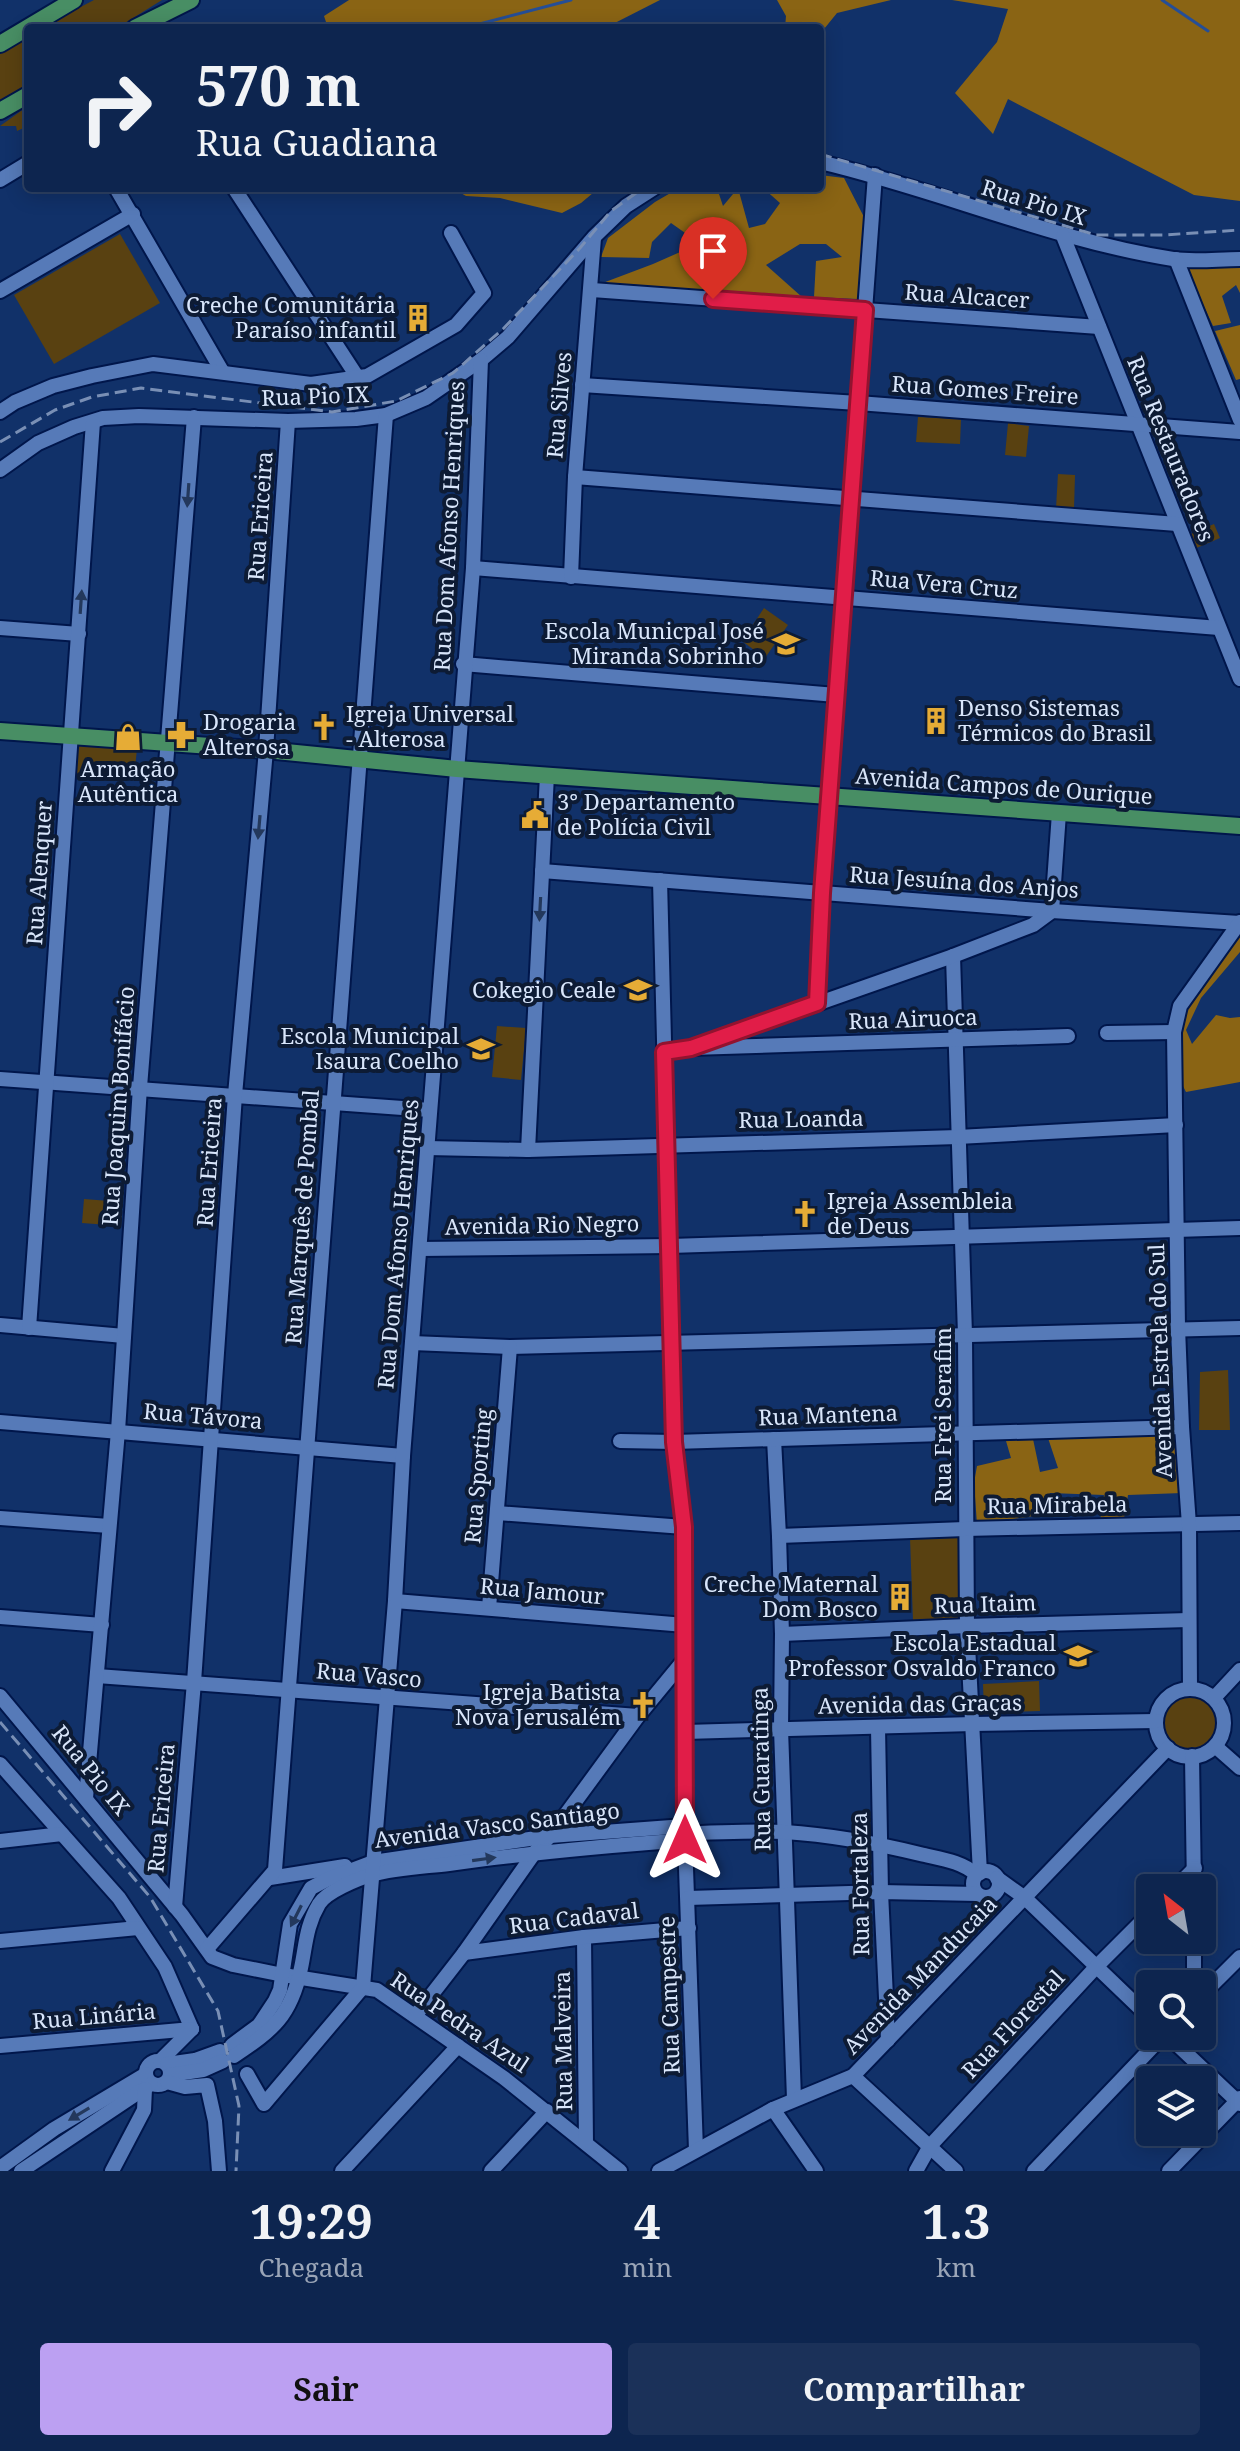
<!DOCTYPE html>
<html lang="pt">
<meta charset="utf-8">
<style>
body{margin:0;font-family:"Noto Serif",serif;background:#1b3159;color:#f1f3f6;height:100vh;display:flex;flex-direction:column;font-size:30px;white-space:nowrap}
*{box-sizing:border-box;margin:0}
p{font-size:26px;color:#9aa5b7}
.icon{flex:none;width:44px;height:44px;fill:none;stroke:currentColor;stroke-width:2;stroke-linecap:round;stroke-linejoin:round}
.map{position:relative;height:2171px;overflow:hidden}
.panel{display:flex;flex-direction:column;background:#0d254f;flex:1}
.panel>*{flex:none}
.hud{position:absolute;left:24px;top:24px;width:800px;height:168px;border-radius:8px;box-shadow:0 4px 20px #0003,0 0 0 2px #2d4266;background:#0d254f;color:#f1f3f6;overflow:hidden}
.needle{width:52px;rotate:329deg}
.buttons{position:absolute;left:1136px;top:1874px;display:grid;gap:16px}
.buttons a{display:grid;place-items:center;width:80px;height:80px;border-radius:8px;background:#0d254f;box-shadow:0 4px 20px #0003,0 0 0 2px #2d4266;font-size:40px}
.pin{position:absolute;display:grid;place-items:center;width:68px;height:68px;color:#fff;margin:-82px -34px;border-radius:50% 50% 50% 0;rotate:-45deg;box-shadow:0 0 8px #0007}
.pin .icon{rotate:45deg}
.me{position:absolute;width:88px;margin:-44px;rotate:0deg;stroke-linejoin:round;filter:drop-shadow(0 0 6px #0008)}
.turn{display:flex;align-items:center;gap:28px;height:168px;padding:0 40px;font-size:36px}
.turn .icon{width:104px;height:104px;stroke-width:2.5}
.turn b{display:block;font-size:56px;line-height:68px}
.eta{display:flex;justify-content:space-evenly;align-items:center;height:136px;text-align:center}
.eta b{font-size:48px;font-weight:700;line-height:56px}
.button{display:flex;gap:16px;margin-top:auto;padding:16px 40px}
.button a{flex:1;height:92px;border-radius:8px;background:#bca0f2;color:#111;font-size:32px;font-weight:700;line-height:92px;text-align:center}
.button a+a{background:#1b3159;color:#f1f3f6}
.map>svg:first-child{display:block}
</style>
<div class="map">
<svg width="1240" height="2171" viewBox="0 0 1240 2171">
<rect width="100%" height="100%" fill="#113169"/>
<g fill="#594111">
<path d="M 94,0 L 162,0 L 117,28 L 40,28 Z"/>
<path d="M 28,34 L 28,87 L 0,104 L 0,51 Z"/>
<path d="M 28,106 L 28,126 L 17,131 L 16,126 L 0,126 Z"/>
<path d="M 120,234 L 160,303 L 54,364 L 14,295 Z"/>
<path d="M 918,417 L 961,419 L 960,444 L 916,442 Z"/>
<path d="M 1008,423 L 1029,426 L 1026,457 L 1005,455 Z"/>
<path d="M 1058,474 L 1075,475 L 1074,509 L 1056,508 Z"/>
<path d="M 1214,524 L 1220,538 L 1194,549 L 1188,535 Z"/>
<path d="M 764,608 L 788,625 L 765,658 L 742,641 Z"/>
<path d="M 78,745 L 137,749 L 134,777 L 76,775 Z"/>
<path d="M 497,1026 L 526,1028 L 521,1080 L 492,1077 Z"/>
<path d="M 84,1199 L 122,1202 L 121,1226 L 82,1223 Z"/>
<path d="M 1228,1370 L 1230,1430 L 1199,1430 L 1200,1372 Z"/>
<path d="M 961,1536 L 964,1619 L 913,1621 L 910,1538 Z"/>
<path d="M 1039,1681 L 1040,1711 L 984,1713 L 983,1684 Z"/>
<circle cx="1190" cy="1723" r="30"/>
</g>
<g fill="#8a6414">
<path d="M 349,0 L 660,0 L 605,28 L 328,28 L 324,16 Z"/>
<path d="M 777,0 L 891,0 L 837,13 L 820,34 L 820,28 L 785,28 L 786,16 Z"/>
<path d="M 952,0 L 1240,0 L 1240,201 L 1194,195 L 1008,99 L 993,134 L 955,93 L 997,42 L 1008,9 Z"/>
<path d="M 820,175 L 844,178 L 866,221 L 858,299 L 814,297 L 816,261 L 842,257 L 826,244 L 800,244 L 766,265 L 802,297 L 600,284 L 653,264 L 687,249 L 688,235 L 671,223 L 652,242 L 649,258 L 601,257 L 608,238 L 655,202 L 679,188 L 714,188 L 718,191 L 723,206 L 738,188 L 749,228 L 765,224 L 780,203 L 763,188 L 820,188 Z"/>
<path d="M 452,188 L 599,188 L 581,203 L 562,213 L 500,198 L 466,196 Z"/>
<path d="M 1186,267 L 1240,268 L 1240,293 L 1236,285 L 1222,296 L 1231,323 L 1213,326 Z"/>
<path d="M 1240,325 L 1240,379 L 1236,380 L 1215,331 Z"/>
<path d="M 1240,931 L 1240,952 L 1201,998 L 1186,1030 L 1192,1044 L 1216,1015 L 1230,1018 L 1240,1017 L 1240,1082 L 1186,1092 L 1179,1078 L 1178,1040 L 1185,1007 Z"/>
<path d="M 1177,1430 L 1182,1493 L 1128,1495 L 1124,1519 L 1100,1521 L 1104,1495 L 1050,1493 L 1040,1515 L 977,1524 L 974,1483 L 977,1466 L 1011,1458 L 1006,1441 L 1033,1439 L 1040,1472 L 1058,1468 L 1048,1438 Z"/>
</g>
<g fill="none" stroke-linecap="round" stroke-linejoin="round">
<g stroke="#254e97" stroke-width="3">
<path d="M 1162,0 L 1208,31"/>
<path d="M 464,28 L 571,0"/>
<path d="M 557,1843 L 586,1841"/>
<path d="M 295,1936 L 304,1913"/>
<path d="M 33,2155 L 59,2135 L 96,2113"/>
</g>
<g stroke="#00164b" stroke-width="18">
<g id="minor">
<path d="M 820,162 C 939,190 1052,240 1173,259 C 1194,262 1218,259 1240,259"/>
<path d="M 0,180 L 28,163"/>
<path d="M 116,188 L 222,371"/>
<path d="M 234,188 L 358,378"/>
<path d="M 1063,236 L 1240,679"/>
<path d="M 1176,259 L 1240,420"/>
<path d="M 592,290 L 1099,327"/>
<path d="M 0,291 L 133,214"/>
<path d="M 582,385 L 858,403 L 1240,432"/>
<path d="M 0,412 L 15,402 L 53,386 L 92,376 L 153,364 L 311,384 L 367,376 L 456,325 L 484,293 L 451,233"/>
<path d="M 0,470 L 38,443 L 74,427 L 103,418 L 139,416 L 288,421 L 356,419 L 386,415 L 426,398 L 481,360 L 508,337 L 594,237 L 626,206 L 654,188"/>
<path d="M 575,477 L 1177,524"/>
<path d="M 473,568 L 1219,628"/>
<path d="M 571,577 L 575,477 L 594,238"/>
<path d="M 0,628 L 79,634"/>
<path d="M 463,664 L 836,695"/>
<path d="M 542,871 L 1052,911 L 1240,923"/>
<path d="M 660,880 L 674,1442 L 684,1527 L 685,1840 L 696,2150"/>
<path d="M 953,956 L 965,1335 L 967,1626 L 980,1873"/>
<path d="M 817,1003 L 822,893 L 875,175"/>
<path d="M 1107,1033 L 1174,1032"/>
<path d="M 691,1048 L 953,956 L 1033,925 L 1052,911 L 1059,813"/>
<path d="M 664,1052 L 691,1048 L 1068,1036"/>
<path d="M 0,1079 L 430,1110"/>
<path d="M 427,1148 L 528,1150 L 958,1137 L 1176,1125"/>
<path d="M 528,1150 L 547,775"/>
<path d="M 420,1249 L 670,1246 L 1240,1228"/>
<path d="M 0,1325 L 124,1336"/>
<path d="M 29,1328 L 93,422"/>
<path d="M 412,1343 L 510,1347 L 1240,1328"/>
<path d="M 0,1422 L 403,1456"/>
<path d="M 774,1439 L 779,1536 L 782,1634 L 781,1729 L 794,2099"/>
<path d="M 620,1441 L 674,1442 L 1182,1427"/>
<path d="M 497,1513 L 684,1527"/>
<path d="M 0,1518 L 109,1526"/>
<path d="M 779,1536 L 965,1529 L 1240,1523"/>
<path d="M 395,1601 L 685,1625"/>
<path d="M 489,1608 L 510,1347"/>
<path d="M 0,1617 L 102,1625"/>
<path d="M 782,1634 L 967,1626 L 1189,1620"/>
<path d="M 97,1676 L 638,1716"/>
<path d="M 1190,1689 L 1189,1525 L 1182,1427 L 1178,1328 L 1174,1032 L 1180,1006 L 1240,922"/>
<circle cx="1190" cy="1723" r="34"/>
<path d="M 0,1696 L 182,1915 L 212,1957 L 233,1965 L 283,1975 L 377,1990 L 504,2078 L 620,2171"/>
<path d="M 1214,1698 L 1240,1670"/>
<path d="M 878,1728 L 881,1892 L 888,2040"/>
<path d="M 685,1732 L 973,1724 L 1156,1721"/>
<path d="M 1215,1746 L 1240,1768"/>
<path d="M 1192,1756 L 1194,1888"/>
<path d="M 0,1764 L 119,1898 L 165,1967 L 192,2029"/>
<path d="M 86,1798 L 118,1431 L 140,1087 L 194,417"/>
<path d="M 685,1833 C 718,1833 752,1830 785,1832 C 831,1835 875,1843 920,1854 C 941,1859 961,1861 977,1875"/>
<path d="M 0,1841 L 62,1834"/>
<circle cx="986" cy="1884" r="13"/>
<path d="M 270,1878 L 345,1866"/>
<path d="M 997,1878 L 1025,1898 L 1150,2018"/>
<path d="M 1175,1888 L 1195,1868"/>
<path d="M 688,1898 L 881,1892 L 977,1894"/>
<path d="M 175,1907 L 194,1682 L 235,1095 L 266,750 L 288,421"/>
<path d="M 584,1937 L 586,2143"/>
<path d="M 0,1941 L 138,1928"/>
<path d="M 207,1949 L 275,1870 L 386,415"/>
<path d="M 464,1953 L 584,1937 L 689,1928"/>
<path d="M 1194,1984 L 1194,1940"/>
<path d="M 1202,1995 L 1240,1957"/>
<path d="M 415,2016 L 464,1953 L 535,1852 L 550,1836 L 638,1716 L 685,1659"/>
<path d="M 1168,2036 L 1240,2104"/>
<path d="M 232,2045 L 259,2025 L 275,2001 L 280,1990 L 290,1924 L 311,1888 L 328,1879 L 373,1862 L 550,1836 L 685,1826"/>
<path d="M 0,2046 L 192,2029"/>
<path d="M 234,2056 C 273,2030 291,2016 301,1968 C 306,1944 306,1926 319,1904 C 326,1892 357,1879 371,1875 C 396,1868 424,1867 449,1864 C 528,1853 606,1846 685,1840"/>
<circle cx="158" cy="2073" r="12"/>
<path d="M 160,2061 L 192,2029"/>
<path d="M 167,2064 L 195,2060 L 220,2051"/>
<path d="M 247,2074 L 264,2104 L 363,1987 L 395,1601 L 403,1456 L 473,568 L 481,360"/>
<path d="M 170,2075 L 203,2070 L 223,2061"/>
<path d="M 853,2076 L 956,2171"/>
<path d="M 167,2082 L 185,2087 L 207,2085 L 215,2121 L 219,2171"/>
<path d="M 773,2109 L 816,2171"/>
<path d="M 0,2168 L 54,2129 L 146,2074"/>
<path d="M 21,2171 L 151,2084"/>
<path d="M 112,2171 L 144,2110 L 145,2089"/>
<path d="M 342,2171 L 458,2046"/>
<path d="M 491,2171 L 547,2111"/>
<path d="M 659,2171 L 773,2109 L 853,2076 L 1168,1748"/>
<path d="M 916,2171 L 930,2146 L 1096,1967 L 1150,1913"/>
<path d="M 1034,2171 L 1163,2036"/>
<path d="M 1169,2171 L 1240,2098"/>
</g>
</g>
<g stroke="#00164b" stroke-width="20">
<g id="major">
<path d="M 135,28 L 191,0"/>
<path d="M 0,44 L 74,0"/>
<path d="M 0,111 L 28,95"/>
<path d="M 0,731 L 266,750 L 457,769 L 1240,826"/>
</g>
</g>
<use href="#minor" stroke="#567ab8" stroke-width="14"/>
<use href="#major" stroke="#488e64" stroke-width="16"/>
<g stroke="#798fb5" stroke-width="3" stroke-dasharray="12 6" stroke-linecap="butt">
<path d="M 820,154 L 1096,235 L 1163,235 L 1240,230"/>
<path d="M 0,442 L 55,410 L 92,397 L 141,388 L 332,412 L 396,401 L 453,373 L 504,328 L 580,248 L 611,211 L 643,188"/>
<path d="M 0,1722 L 150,1897 L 218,2011 L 239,2106 L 236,2171"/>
</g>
</g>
<defs><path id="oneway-solid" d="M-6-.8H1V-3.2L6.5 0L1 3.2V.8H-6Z" transform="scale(2)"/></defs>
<g fill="#23385c">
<use href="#oneway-solid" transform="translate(188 495) rotate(94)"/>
<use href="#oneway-solid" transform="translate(81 602) rotate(-86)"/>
<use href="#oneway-solid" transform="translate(259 827) rotate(95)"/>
<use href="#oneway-solid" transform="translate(540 909) rotate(93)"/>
<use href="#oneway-solid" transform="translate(484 1859) rotate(-8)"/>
<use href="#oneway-solid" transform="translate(296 1916) rotate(117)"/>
<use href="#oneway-solid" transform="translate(79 2114) rotate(149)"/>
</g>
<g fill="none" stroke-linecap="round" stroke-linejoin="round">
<g stroke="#92132f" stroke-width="20">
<path id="route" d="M 685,1840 L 684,1527 L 674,1442 L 664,1052 L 691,1048 L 817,1003 L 822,893 L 865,310 L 713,299"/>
</g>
<use href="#route" stroke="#e11d48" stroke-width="14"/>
</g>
<defs>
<g id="building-bare" transform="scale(2.16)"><path d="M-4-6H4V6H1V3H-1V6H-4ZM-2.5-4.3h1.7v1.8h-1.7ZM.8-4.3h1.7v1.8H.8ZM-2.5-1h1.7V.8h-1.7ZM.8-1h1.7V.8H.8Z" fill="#e6ac36" stroke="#0d1b34" stroke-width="2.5" paint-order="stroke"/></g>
<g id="school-bare" transform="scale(2.16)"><path d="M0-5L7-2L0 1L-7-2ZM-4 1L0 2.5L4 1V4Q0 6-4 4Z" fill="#e6ac36" stroke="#0d1b34" stroke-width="2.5" paint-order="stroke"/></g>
<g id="church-bare" transform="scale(2.16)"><path d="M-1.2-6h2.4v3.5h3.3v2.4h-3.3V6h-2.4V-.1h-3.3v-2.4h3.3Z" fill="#e6ac36" stroke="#0d1b34" stroke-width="2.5" paint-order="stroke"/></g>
<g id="pharmacy-bare" transform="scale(2.16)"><path d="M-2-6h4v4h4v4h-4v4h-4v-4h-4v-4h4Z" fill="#e6ac36" stroke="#0d1b34" stroke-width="2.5" paint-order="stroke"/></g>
<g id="shop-bare" transform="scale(2.16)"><path d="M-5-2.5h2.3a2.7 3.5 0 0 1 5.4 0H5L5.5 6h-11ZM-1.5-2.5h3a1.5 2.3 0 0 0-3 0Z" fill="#e6ac36" stroke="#0d1b34" stroke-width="2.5" paint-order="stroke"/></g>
<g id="civic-bare" transform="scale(2.16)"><path d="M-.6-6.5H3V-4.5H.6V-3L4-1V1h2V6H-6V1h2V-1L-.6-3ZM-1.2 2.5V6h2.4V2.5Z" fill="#e6ac36" stroke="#0d1b34" stroke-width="2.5" paint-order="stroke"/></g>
</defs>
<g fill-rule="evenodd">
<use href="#building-bare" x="418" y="318"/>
<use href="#school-bare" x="786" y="644"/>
<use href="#building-bare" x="936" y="721"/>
<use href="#church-bare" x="324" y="727"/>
<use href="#pharmacy-bare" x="181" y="735"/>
<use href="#shop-bare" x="128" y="737"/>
<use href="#civic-bare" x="535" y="815"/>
<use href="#school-bare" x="638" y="990"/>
<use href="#school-bare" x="481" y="1049"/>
<use href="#church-bare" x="805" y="1214"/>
<use href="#building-bare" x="900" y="1597"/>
<use href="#school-bare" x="1078" y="1656"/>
<use href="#church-bare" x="643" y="1705"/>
</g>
<g text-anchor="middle" stroke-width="8" stroke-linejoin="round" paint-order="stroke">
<g font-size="22" fill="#d9e6fb" stroke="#0d1b34">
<text transform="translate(1034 202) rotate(17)" y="8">Rua Pio IX</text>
<text transform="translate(967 296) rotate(4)" y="8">Rua Alcacer</text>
<text transform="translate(985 390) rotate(4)" y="8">Rua Gomes Freire</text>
<text transform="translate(315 396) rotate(-2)" y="8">Rua Pio IX</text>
<text transform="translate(559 405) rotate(-85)" y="8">Rua Silves</text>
<text transform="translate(1171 449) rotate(68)" y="8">Rua Restauradores</text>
<text transform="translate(260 516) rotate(-86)" y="8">Rua Ericeira</text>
<text transform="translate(449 526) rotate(-87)" y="8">Rua Dom Afonso Henriques</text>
<text transform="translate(944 584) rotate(5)" y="8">Rua Vera Cruz</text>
<text transform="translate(1004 786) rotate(4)" y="8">Avenida Campos de Ourique</text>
<text transform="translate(39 873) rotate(-86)" y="8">Rua Alenquer</text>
<text transform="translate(964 882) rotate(4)" y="8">Rua Jesuína dos Anjos</text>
<text transform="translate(913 1019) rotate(-2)" y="8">Rua Airuoca</text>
<text transform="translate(118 1106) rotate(-86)" y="8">Rua Joaquim Bonifácio</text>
<text transform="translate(801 1119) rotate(-1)" y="8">Rua Loanda</text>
<text transform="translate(209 1162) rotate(-86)" y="8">Rua Ericeira</text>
<text transform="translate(302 1217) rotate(-86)" y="8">Rua Marquês de Pombal</text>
<text transform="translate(542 1225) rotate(-1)" y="8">Avenida Rio Negro</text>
<text transform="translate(398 1244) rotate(-85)" y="8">Rua Dom Afonso Henriques</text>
<text transform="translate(1160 1361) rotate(-92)" y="8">Avenida Estrela do Sul</text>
<text transform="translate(828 1415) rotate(-2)" y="8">Rua Mantena</text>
<text transform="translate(943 1415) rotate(-90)" y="8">Rua Frei Serafim</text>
<text transform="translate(203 1416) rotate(5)" y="8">Rua Távora</text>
<text transform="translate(478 1476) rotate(-85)" y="8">Rua Sporting</text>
<text transform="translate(1057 1505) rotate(-1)" y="8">Rua Mirabela</text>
<text transform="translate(542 1591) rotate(5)" y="8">Rua Jamour</text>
<text transform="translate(985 1604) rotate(-2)" y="8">Rua Itaim</text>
<text transform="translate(369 1675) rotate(5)" y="8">Rua Vasco</text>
<text transform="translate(920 1704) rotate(-1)" y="8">Avenida das Graças</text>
<text transform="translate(761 1769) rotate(-91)" y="8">Rua Guaratinga</text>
<text transform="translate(91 1770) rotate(51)" y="8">Rua Pio IX</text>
<text transform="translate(161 1808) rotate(-85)" y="8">Rua Ericeira</text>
<text transform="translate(497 1825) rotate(-7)" y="8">Avenida Vasco Santiago</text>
<text transform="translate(860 1884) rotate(-91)" y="8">Rua Fortaleza</text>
<text transform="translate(574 1918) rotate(-7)" y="8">Rua Cadaval</text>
<text transform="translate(920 1975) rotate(-46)" y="8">Avenida Manducaia</text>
<text transform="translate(669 1995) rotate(-92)" y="8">Rua Campestre</text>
<text transform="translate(94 2016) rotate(-5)" y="8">Rua Linária</text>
<text transform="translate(460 2022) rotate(34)" y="8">Rua Pedra Azul</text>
<text transform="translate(1013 2024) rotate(-47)" y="8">Rua Florestal</text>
<text transform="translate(563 2041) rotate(-91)" y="8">Rua Malveira</text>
</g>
<g font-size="22" fill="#d9e6fb" stroke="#0d1b34" text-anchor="end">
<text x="396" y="313">Creche Comunitária<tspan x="396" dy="25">Paraíso infantil</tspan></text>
<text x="764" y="639">Escola Municpal José<tspan x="764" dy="25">Miranda Sobrinho</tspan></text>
<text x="958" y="716" text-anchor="start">Denso Sistemas<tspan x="958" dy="25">Térmicos do Brasil</tspan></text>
<text x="346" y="722" text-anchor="start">Igreja Universal<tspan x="346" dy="25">- Alterosa</tspan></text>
<text x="203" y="730" text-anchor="start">Drogaria<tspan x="203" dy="25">Alterosa</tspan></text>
<text x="128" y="777" text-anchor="middle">Armação<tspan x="128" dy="25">Autêntica</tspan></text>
<text x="557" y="810" text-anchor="start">3° Departamento<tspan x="557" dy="25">de Polícia Civil</tspan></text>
<text x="616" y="998">Cokegio Ceale</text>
<text x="459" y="1044">Escola Municipal<tspan x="459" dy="25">Isaura Coelho</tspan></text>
<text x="827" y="1209" text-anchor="start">Igreja Assembleia<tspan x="827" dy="25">de Deus</tspan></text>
<text x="878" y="1592">Creche Maternal<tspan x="878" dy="25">Dom Bosco</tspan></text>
<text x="1056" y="1651">Escola Estadual<tspan x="1056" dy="25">Professor Osvaldo Franco</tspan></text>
<text x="621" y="1700">Igreja Batista<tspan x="621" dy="25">Nova Jerusalém</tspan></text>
</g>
</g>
</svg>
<div class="buttons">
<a><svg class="needle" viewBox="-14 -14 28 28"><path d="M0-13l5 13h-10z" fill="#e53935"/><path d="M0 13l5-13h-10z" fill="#9aa5b7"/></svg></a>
<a><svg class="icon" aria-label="search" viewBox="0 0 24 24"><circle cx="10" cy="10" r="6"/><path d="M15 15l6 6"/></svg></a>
<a><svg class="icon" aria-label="layers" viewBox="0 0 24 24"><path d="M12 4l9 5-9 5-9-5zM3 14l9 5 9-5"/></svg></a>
</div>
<div class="pin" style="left:713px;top:299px;background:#d93025"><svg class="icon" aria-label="arrive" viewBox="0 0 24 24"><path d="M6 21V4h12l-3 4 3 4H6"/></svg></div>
<svg class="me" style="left:685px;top:1840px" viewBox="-20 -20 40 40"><path d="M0-17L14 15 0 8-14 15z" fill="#e11d48" stroke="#fff" stroke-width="4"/></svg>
<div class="hud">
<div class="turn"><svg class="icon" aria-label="right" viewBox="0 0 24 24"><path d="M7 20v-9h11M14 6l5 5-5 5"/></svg><div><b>570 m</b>Rua Guadiana</div></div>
</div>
</div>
<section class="panel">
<div class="eta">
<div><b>19:29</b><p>Chegada</p></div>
<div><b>4</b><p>min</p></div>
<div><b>1.3</b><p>km</p></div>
</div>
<div class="button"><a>Sair</a><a>Compartilhar</a></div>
</section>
